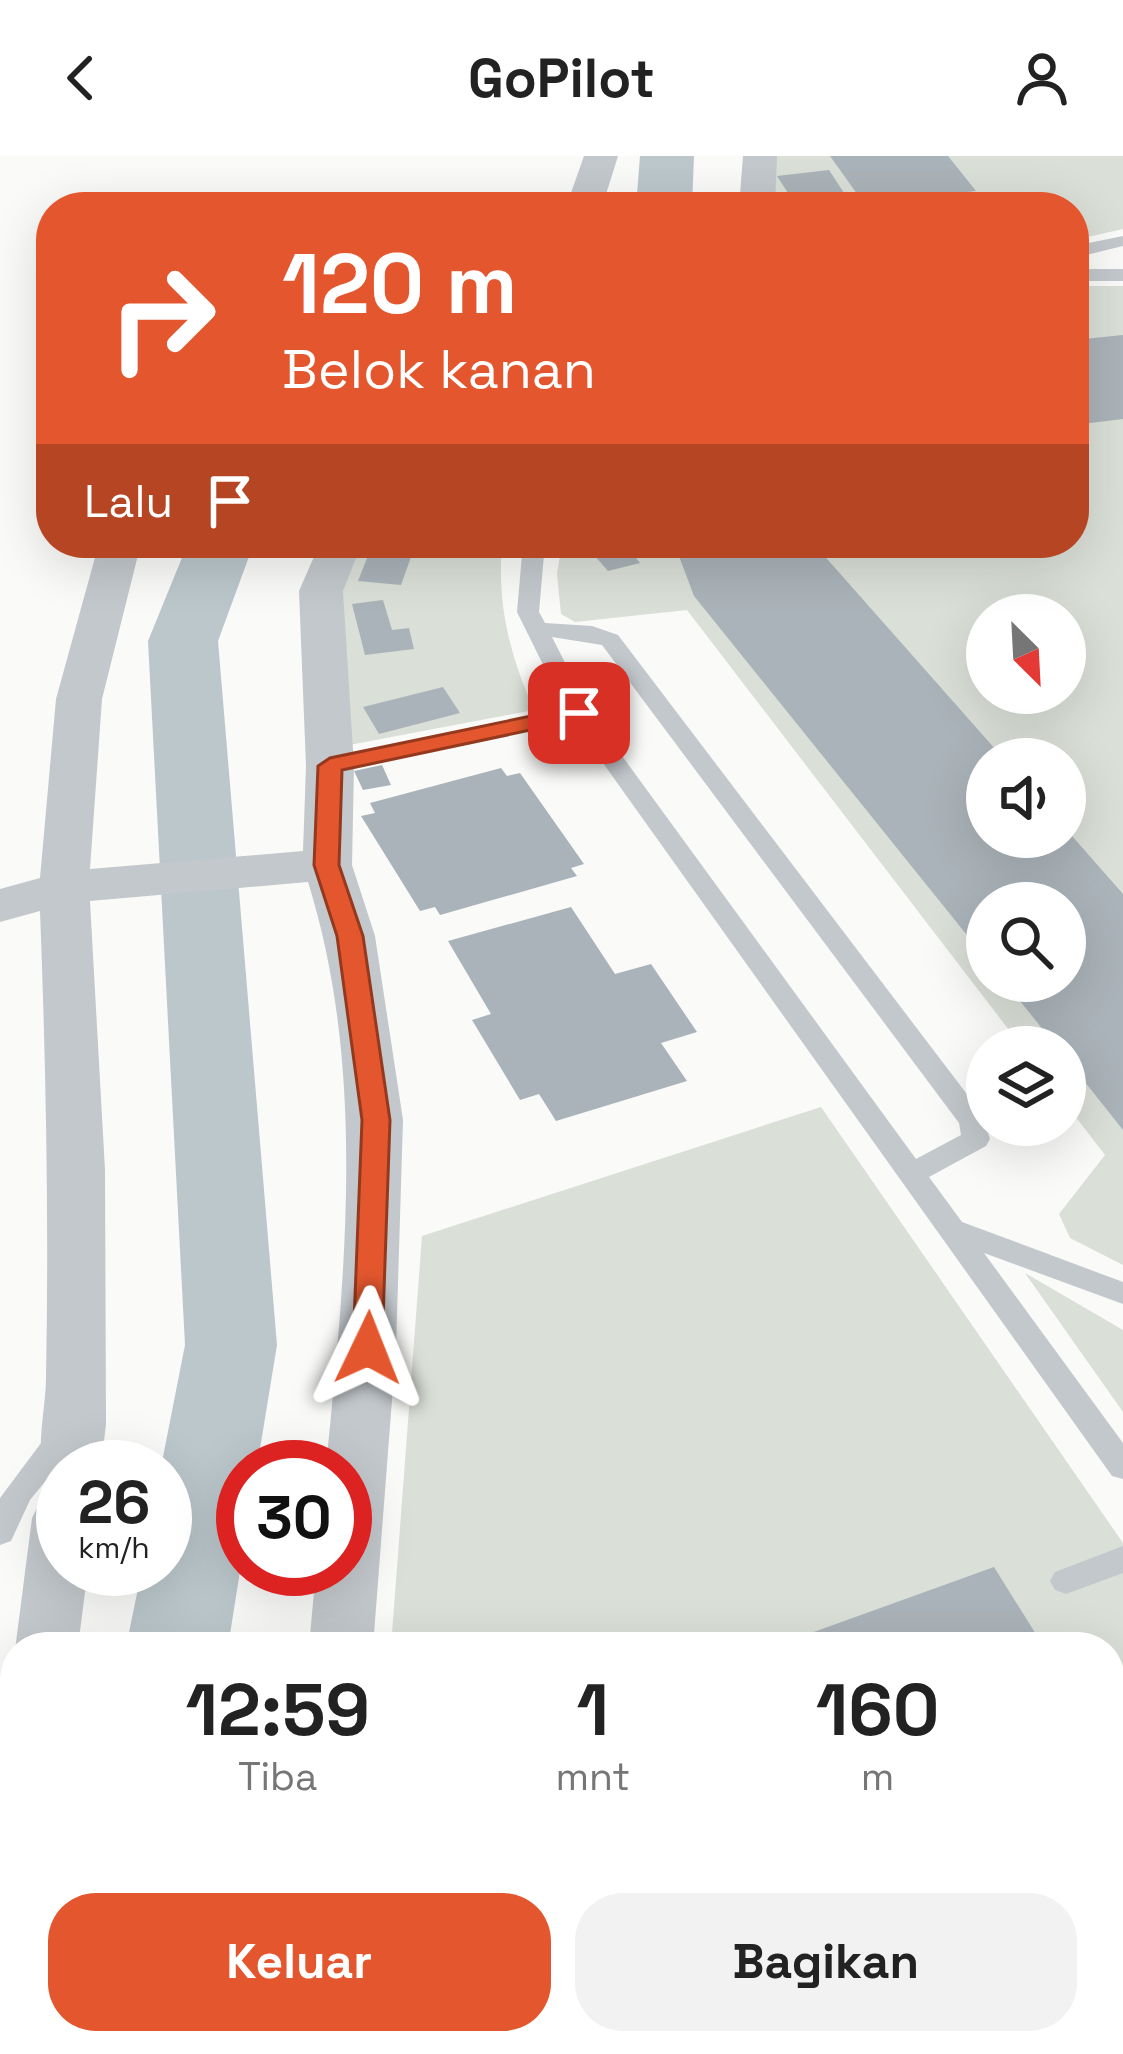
<!DOCTYPE html>
<html lang="id">
<style>
body{margin:0;font-family:"Space Grotesk",sans-serif;background:#f2f2f2;color:#222;height:100vh;display:flex;flex-direction:column;font-size:45px;white-space:nowrap}
*{box-sizing:border-box;margin:0}
p{font-size:39px;color:#767676}
.icon{flex:none;width:66px;height:66px;fill:none;stroke:currentColor;stroke-width:2;stroke-linecap:round;stroke-linejoin:round}
.map{position:relative;flex:1;overflow:hidden}
.side{position:absolute;left:0px;top:1476px;width:1125px;height:423px;display:flex;flex-direction:column;background:#fff;border-radius:48px 48px 0 0;box-shadow:0 12px 48px #0002}
.side>*{flex:none}
.banner{position:absolute;left:36px;top:36px;width:1053px;height:366px;border-radius:48px;box-shadow:0 12px 48px #0002;background:#e4572e;color:#fff;overflow:hidden}
.needle{width:78px;rotate:156deg}
.controls{position:absolute;left:966px;top:438px;display:grid;gap:24px}
.controls a{display:grid;place-items:center;width:120px;height:120px;border-radius:50%;background:#fff;box-shadow:0 12px 48px #0002;font-size:60px}
.speed{position:absolute;left:36px;top:1284px;display:flex;gap:24px;font-size:60px;font-weight:700;text-align:center}
.speed>*{display:grid;place-content:center;width:156px;height:156px;border-radius:50%;background:#fff;box-shadow:0 12px 48px #0002;line-height:1}
.speed small{font-size:30px;font-weight:400}
.speed .limit{border:18px solid #d22;background:#fff;color:#111}
.pin{position:absolute;display:grid;place-items:center;width:102px;height:102px;color:#fff;margin:-51px;border-radius:24px;box-shadow:0 6px 18px #0006}
.me{position:absolute;width:132px;margin:-66px;rotate:2deg;stroke-linejoin:round;filter:drop-shadow(0 0 9px #0008)}
.turn{display:flex;align-items:center;gap:42px;height:252px;padding:0 48px;font-size:54px}
.turn .icon{width:156px;height:156px;stroke-width:2.5}
.turn b{display:block;font-size:84px;line-height:102px}
.then{display:flex;align-items:center;height:114px;padding:0 48px;background:#0003;gap:24px;font-size:45px}
.eta{display:flex;justify-content:space-evenly;align-items:center;height:204px;text-align:center}
.eta b{font-size:72px;font-weight:700;line-height:84px}
.button{display:flex;gap:24px;margin-top:auto;padding:24px 48px}
.button a{flex:1;height:138px;border-radius:48px;background:#e4572e;color:#fff;font-size:48px;font-weight:700;line-height:138px;text-align:center}
.button a+a{background:#f2f2f2;color:#222}
header{display:flex;justify-content:space-between;align-items:center;height:156px;padding:0 48px;background:#fff;font-size:54px;font-weight:700}
.map>svg:first-child{display:block}
</style>
<header><svg class="icon" aria-label="back" viewBox="0 0 24 24"><path d="M15 5l-7 7 7 7"/></svg>GoPilot<svg class="icon" aria-label="person" viewBox="0 0 24 24"><circle cx="12" cy="8" r="4"/><path d="M4 21q1-7 8-7t8 7"/></svg></header>
<div class="map">
<svg width="1123" height="1898" viewBox="0 0 1123 1898">
<rect width="100%" height="100%" fill="#fafaf8"/>
<g fill="#dadfd7" fill-rule="evenodd">
<path d="M 769,0 L 1123,0 L 1123,73 L 1074,84 L 1074,51 L 764,51 Z"/>
<path d="M 1074,130 L 1123,130 L 1123,1109 L 1070,1082 L 1059,1058 L 1105,999 L 1065,947 L 1065,891 L 1022,891 L 687,454 L 575,466 L 561,458 L 557,418 L 562,387 L 1074,387 ZM 987,459 L 1065,459 L 1065,537 L 987,537 ZM 987,603 L 1065,603 L 1065,681 L 987,681 ZM 987,747 L 1065,747 L 1065,825 L 987,825 Z"/>
<path d="M 356,387 L 502,387 C 497,448 509,497 534,554 L 344,590 L 343,427 Z"/>
<path d="M 821,951 L 1123,1387 L 1123,1898 L 348,1898 L 349,1884 L 1110,1884 L 1110,1491 L 391,1491 L 422,1080 Z"/>
<path d="M 1025,1117 L 1123,1174 L 1123,1256 Z"/>
</g>
<g fill="none" stroke-linecap="round" stroke-linejoin="round">
<g fill="#bbc7cb" fill-rule="evenodd">
<path d="M 640,0 L 694,0 L 692,51 L 636,51 Z"/>
<path d="M 188,387 L 254,387 L 218,485 L 277,1189 L 257,1311 L 243,1311 L 243,1396 L 228,1491 L 126,1491 L 142,1413 L 165,1413 L 161,1311 L 185,1189 L 148,485 Z"/>
<path d="M 53,1884 L 167,1884 L 166,1898 L 52,1898 Z"/>
</g>
</g>
<g fill="#aab3b9">
<path d="M 830,0 L 948,0 L 976,35 L 865,49 Z"/>
<path d="M 829,14 L 853,51 L 797,51 L 777,20 Z"/>
<path d="M 1123,179 L 1123,263 L 1074,269 L 1074,184 Z"/>
<path d="M 373,387 L 416,387 L 401,429 L 358,425 Z"/>
<path d="M 674,387 L 813,387 L 1004,603 L 987,603 L 987,681 L 1065,681 L 1065,672 L 1123,738 L 1123,974 L 1065,901 L 1065,891 L 1057,891 L 1004,825 L 1065,825 L 1065,747 L 987,747 L 987,804 L 694,440 Z"/>
<path d="M 626,389 L 640,407 L 608,415 L 593,398 Z"/>
<path d="M 383,444 L 392,474 L 409,472 L 414,493 L 365,499 L 352,448 Z"/>
<path d="M 443,531 L 460,557 L 379,578 L 363,551 Z"/>
<path d="M 382,609 L 391,629 L 363,634 L 354,615 Z"/>
<path d="M 501,612 L 507,620 L 520,617 L 584,708 L 571,712 L 577,720 L 440,759 L 435,751 L 420,755 L 361,660 L 375,657 L 370,647 Z"/>
<path d="M 571,751 L 615,818 L 651,808 L 697,876 L 661,887 L 687,925 L 556,965 L 539,938 L 520,944 L 472,864 L 491,858 L 448,785 Z"/>
<path d="M 994,1411 L 1044,1491 L 775,1491 L 775,1490 Z"/>
<path d="M 507,1884 L 553,1884 L 513,1898 Z"/>
<path d="M 856,1884 L 1023,1884 L 1031,1898 L 863,1898 Z"/>
</g>
<g fill="none" stroke-linecap="round" stroke-linejoin="round">
<g fill="#c3c8cc" fill-rule="evenodd">
<path d="M 273,37 L 291,51 L 272,51 L 264,42 Z"/>
<path d="M 1123,80 L 1123,90 L 1074,102 L 1074,90 Z"/>
<rect x="1074" y="113" width="49" height="12"/>
<path d="M 523,387 L 545,387 L 539,456 L 545,467 L 592,470 L 618,479 L 982,958 L 990,983 L 986,990 L 929,1021 L 962,1066 L 1123,1126 L 1123,1148 L 984,1097 L 1123,1287 L 1123,1323 L 1112,1320 L 573,565 L 330,617 L 318,610 L 330,603 L 565,553 L 517,456 ZM 552,481 L 602,489 L 959,967 L 961,979 L 916,1003 L 590,556 Z"/>
<path d="M 64,1268 L 75,1271 L 79,1280 L 75,1289 L 30,1344 L 11,1385 L 0,1389 L 0,1342 L 53,1271 Z"/>
<path d="M 1123,1390 L 1123,1417 L 1066,1438 L 1055,1434 L 1050,1425 L 1055,1416 Z"/>
<path d="M 1123,1662 L 1123,1696 L 1110,1702 L 1110,1667 Z"/>
</g>
<g fill="#c3c8cc" fill-rule="evenodd">
<path d="M 584,0 L 618,0 L 602,51 L 566,51 Z"/>
<path d="M 743,0 L 777,0 L 775,51 L 739,51 Z"/>
<path d="M 99,387 L 141,387 L 102,543 L 90,713 L 303,695 L 306,610 L 299,435 L 320,387 L 362,387 L 343,435 L 354,610 L 352,709 L 375,780 L 403,964 L 396,1192 L 373,1491 L 309,1491 L 316,1413 L 345,1413 L 345,1311 L 326,1311 C 345,1117 367,915 308,726 L 90,745 L 105,1014 L 106,1268 L 101,1311 L 63,1311 L 63,1333 L 48,1328 C 33,1299 46,1255 46,1221 C 49,1065 46,911 40,755 L 0,766 L 0,733 L 40,722 L 56,543 Z"/>
<path d="M 63,1337 L 63,1413 L 88,1413 L 78,1491 L 15,1494 L 32,1362 L 41,1344 Z"/>
<path d="M 15,1665 L 15,1803 L 0,1809 L 0,1670 Z"/>
<path d="M 271,1884 L 343,1884 L 343,1898 L 269,1898 Z"/>
</g>
</g>
<path fill="#e4572e" stroke="#94391e" stroke-width="3" d="M 579,550 L 590,557 L 587,562 L 342,614 L 339,709 L 363,780 L 390,964 L 382,1192 L 378,1200 L 357,1200 L 353,1192 L 362,964 L 337,780 L 314,709 L 318,610 L 330,602 Z"/>
</svg>
<div class="controls">
<a><svg class="needle" viewBox="-14 -14 28 28"><path d="M0-13l5 13h-10z" fill="#e53935"/><path d="M0 13l5-13h-10z" fill="#767676"/></svg></a>
<a><svg class="icon" aria-label="sound" viewBox="0 0 24 24"><path d="M4 9h4l5-4v14l-5-4H4zM17 9q2 3 0 6"/></svg></a>
<a><svg class="icon" aria-label="search" viewBox="0 0 24 24"><circle cx="10" cy="10" r="6"/><path d="M15 15l6 6"/></svg></a>
<a><svg class="icon" aria-label="layers" viewBox="0 0 24 24"><path d="M12 4l9 5-9 5-9-5zM3 14l9 5 9-5"/></svg></a>
</div>
<div class="speed"><div>26<small>km/h</small></div><div class="limit">30</div></div>
<div class="pin" style="left:579px;top:557px;background:#d93025"><svg class="icon" aria-label="arrive" viewBox="0 0 24 24"><path d="M6 21V4h12l-3 4 3 4H6"/></svg></div>
<svg class="me" style="left:368px;top:1192px" viewBox="-20 -20 40 40"><path d="M0-17L14 15 0 8-14 15z" fill="#e4572e" stroke="#fff" stroke-width="4"/></svg>
<div class="banner">
<div class="turn"><svg class="icon" aria-label="right" viewBox="0 0 24 24"><path d="M7 20v-9h11M14 6l5 5-5 5"/></svg><div><b>120 m</b>Belok kanan</div></div>
<div class="then">Lalu<svg class="icon" aria-label="arrive" viewBox="0 0 24 24"><path d="M6 21V4h12l-3 4 3 4H6"/></svg></div>
</div>
<section class="side">
<div class="eta">
<div><b>12:59</b><p>Tiba</p></div>
<div><b>1</b><p>mnt</p></div>
<div><b>160</b><p>m</p></div>
</div>
<div class="button"><a>Keluar</a><a>Bagikan</a></div>
</section>
</div>
